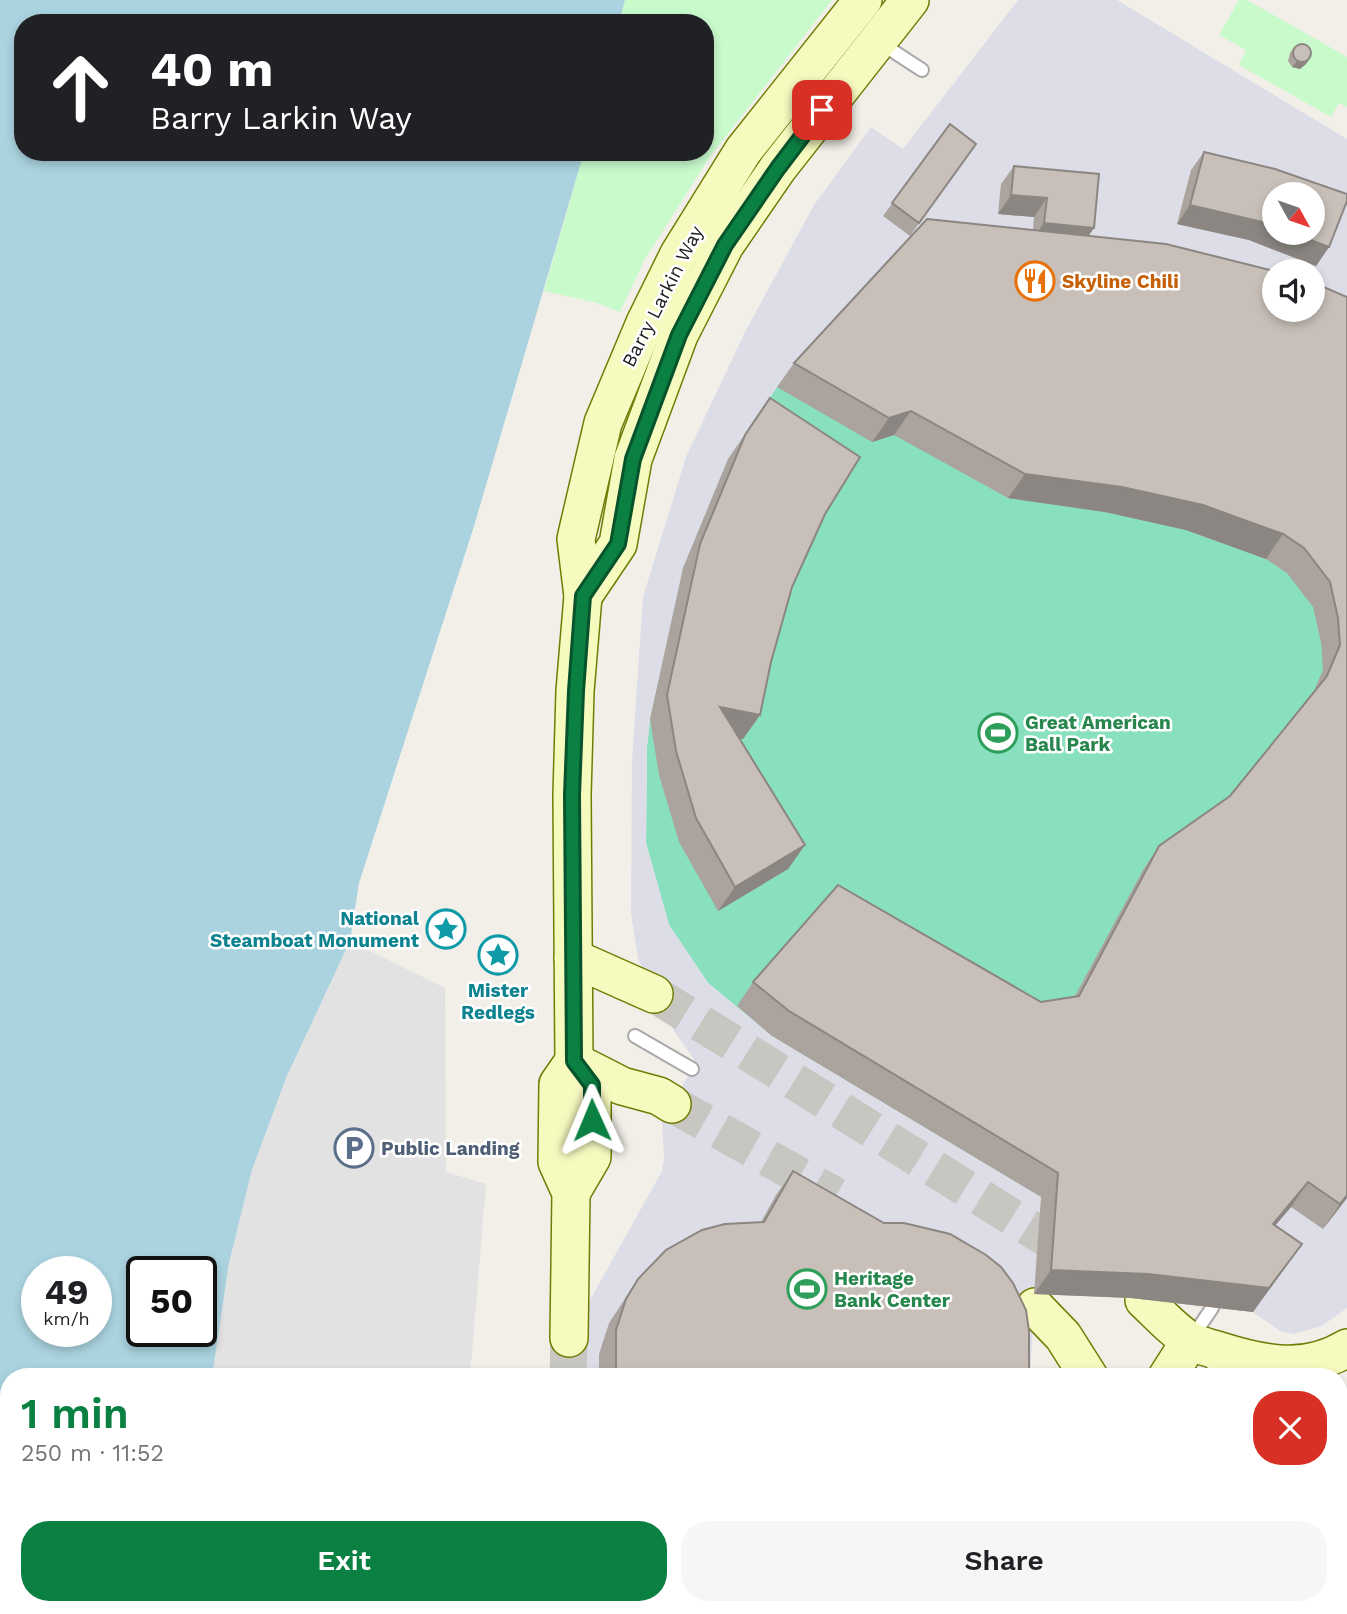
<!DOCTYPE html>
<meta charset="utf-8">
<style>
body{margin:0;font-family:"Work Sans",sans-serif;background:#f6f6f6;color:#202124;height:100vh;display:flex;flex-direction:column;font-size:26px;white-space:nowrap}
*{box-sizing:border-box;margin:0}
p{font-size:23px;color:#757577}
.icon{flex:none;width:38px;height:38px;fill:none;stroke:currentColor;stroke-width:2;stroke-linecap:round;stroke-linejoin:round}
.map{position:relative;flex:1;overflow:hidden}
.sheet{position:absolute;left:0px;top:1368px;width:1348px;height:247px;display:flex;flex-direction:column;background:#fff;border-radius:28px 28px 0 0;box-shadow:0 4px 10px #0003}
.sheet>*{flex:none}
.hud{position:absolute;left:14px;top:14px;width:700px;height:147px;border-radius:28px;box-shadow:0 4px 10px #0003;background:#202124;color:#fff;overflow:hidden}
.needle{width:46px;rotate:130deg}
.controls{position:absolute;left:1262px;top:182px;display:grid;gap:14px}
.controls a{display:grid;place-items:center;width:63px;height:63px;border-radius:50%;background:#fff;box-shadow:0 4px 10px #0003;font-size:35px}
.speed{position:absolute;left:21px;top:1256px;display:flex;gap:14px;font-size:35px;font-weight:700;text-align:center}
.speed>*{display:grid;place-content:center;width:91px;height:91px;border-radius:50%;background:#fff;box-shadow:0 4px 10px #0003;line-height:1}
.speed small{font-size:18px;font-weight:400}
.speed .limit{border:4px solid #111;border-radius:10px;background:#fff;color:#111}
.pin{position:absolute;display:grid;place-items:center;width:60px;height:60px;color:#fff;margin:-30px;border-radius:14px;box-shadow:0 4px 10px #0006}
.me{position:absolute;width:77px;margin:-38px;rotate:359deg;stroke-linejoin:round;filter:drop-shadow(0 0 5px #0008)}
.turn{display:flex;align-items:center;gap:24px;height:147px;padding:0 21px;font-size:32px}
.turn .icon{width:91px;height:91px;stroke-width:2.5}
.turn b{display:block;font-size:49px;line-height:60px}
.round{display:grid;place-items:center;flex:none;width:74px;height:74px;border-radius:28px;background:#f6f6f6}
.summary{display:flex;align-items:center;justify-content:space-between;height:119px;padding:0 21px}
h1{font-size:42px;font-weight:600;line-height:52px;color:#0b8043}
.cta{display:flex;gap:14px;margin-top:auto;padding:14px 21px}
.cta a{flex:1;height:80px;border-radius:28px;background:#0b8043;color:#fff;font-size:28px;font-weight:600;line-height:80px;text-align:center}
.cta a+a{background:#f6f6f6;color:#202124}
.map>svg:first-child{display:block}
</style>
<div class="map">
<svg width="1347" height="1614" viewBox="0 0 1347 1614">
<rect width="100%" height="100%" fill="#f2efe9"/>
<g fill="#c8facc">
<path d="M 625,0 L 832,0 L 709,158 L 645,259 L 620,312 L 597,303 L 544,291 L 584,152 L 705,152 L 705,23 L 619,23 Z"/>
<path d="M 1239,0 L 1247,0 L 1347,57 L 1347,107 L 1339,103 L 1331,117 L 1239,65 L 1246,50 L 1219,35 Z"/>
</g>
<path fill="#88e0be" d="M 1274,310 L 1304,310 L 1347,1031 L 1088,1201 L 1041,1197 L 772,1036 L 708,983 L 669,925 L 646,843 L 647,747 L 650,719 L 683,568 L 728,459 L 777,387 Z"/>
<g fill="#e2e2e2">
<path d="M 350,941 L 445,988 L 446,1172 L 486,1184 L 470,1377 L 212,1377 L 229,1263 L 252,1170 L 286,1078 Z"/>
<path d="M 1347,1439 L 1347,1614 L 1184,1614 L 1186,1606 L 1339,1606 L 1339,1444 Z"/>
<path d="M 177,1606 L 461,1606 L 493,1611 L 493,1614 L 176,1614 Z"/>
</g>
<g fill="#dddde8" fill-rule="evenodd">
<path d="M 1018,0 L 1117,0 L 1347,139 L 1347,328 L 1312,310 L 1312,271 L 1274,271 L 1274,300 L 777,387 L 728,459 L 683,568 L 650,719 L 647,747 L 646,843 L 669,925 L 708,983 L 772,1036 L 1041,1197 L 1030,1377 L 1012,1377 L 748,1246 L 636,1286 L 609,1323 L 599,1354 L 599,1377 L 547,1377 L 662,1171 L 664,1160 L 662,1121 L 692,1069 L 694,1059 L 674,1031 L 638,959 L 631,913 L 632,760 L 643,597 L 686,457 L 745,332 L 814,205 L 871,127 L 903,149 ZM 1274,194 L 1312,194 L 1312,233 L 1274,233 Z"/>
<path d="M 1347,1198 L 1347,1308 L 1322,1326 L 1294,1334 L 1280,1331 L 1253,1312 L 1285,1268 L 1256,1248 L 1291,1207 L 1323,1228 Z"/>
</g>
<path fill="#aad3df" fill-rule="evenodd" d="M 0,0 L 625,0 L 619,23 L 23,23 L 23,152 L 584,152 L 474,526 L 359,883 L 350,941 L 286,1078 L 252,1170 L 229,1263 L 212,1377 L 9,1377 L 9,1606 L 177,1607 L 176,1614 L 0,1614 ZM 37,1272 L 96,1272 L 96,1332 L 37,1332 ZM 142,1272 L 201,1272 L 201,1332 L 142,1332 Z"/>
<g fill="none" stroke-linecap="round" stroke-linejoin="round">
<g stroke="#c8c6c1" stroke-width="37" stroke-dasharray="37 18" stroke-linecap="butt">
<path d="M 654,994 L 1081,1260"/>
<path d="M 672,1104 L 836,1196"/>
<path d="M 568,1377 L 569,1338"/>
</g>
<g stroke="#a9a9a9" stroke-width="16">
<g id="lane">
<path d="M 879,42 L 922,70"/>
<path d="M 635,1036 L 692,1069"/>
<path d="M 1191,1339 L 1212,1308"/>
<path d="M 1206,1357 L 1225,1377"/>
<path d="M 1339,1423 L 1347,1418"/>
</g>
</g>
<g stroke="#707d05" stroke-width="40">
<g id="secondary">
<path d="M 583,596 L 618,544 L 633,459 L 679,335 L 725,245 L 778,168 L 910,0"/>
<path d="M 573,958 L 654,994"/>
<path d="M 575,1062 L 622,1086 L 659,1096 L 672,1104"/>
<path d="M 571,1193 L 592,1157 L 592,1085 L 574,1061 L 572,795 L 575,691 L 583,596 L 576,539 L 603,423 L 645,323 L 679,254 L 743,151 L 863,0"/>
<path d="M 1144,1300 C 1158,1313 1173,1330 1189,1340 C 1198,1346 1211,1348 1220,1351 C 1264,1365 1306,1373 1347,1348"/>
<path d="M 1035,1307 L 1063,1336 L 1089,1377"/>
<path d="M 569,1338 L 571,1193 L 557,1162 L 558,1084 L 574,1061"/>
<path d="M 1167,1377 L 1190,1341"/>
<path d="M 564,1606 L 564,1614"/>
<path d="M 1100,1614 L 1101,1606"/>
</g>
</g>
<g stroke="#dc2a67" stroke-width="42">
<g id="highway">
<path d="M 1339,1452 L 1347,1441"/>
<path d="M 1339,1551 L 1347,1537"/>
<path d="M 1246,1614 L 1249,1606"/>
<path d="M 1312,1614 L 1315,1606"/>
</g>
</g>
<use href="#lane" stroke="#fff" stroke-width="12"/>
<use href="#secondary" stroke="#f7fabf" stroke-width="37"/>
<use href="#highway" stroke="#e892a2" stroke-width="38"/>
</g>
<g fill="#aba49e">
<path d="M 1294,47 L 1310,58 L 1306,64 L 1300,69 L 1292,67 L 1288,61 L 1290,53 Z"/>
<path d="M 950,124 L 976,144 L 910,236 L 883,216 Z"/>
<path d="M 1204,152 L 1329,247 L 1316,266 L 1249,240 L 1177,224 L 1191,170 Z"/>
<path d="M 1014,166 L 1089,236 L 1347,297 L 1347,1198 L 1323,1229 L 1291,1207 L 1275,1226 L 1285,1268 L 1253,1312 L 1131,1298 L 1034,1294 L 1041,1197 L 772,1036 L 737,1006 L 753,982 L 1041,1002 L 1075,996 L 1143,870 L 1159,846 L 1230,796 L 1313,693 L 1323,670 L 1321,642 L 1313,607 L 1287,573 L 1266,559 L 1186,530 L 1105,512 L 1008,498 L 894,435 L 872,442 L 777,387 L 794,363 L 1033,230 L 1034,217 L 998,214 L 1001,184 Z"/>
<path d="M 770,398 L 825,514 L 792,587 L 771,662 L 760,715 L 743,739 L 739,739 L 805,845 L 788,869 L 718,911 L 679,842 L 659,775 L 650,719 L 683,568 L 728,459 Z"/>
<path d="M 793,1171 L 1029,1377 L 599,1377 L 599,1354 L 609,1323 L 638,1279 L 761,1222 L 776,1195 Z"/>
<rect x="599" y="1606" width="430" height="8"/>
</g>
<g fill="#8b8681">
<path d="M 1310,58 L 1306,64 L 1300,69 L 1292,67 L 1297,61 Z"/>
<path d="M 1011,195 L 1047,198 L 1034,217 L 998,214 Z"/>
<path d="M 1190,205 L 1262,222 L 1274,226 L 1274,233 L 1292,233 L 1329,247 L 1316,266 L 1249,240 L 1177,224 Z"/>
<path d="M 1044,223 L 1094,228 L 1081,247 L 1031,242 Z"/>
<path d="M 911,411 L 894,435 L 872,442 L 889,418 Z"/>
<path d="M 1025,474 L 1122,487 L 1203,505 L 1283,534 L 1266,559 L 1186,530 L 1105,512 L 1008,498 Z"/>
<path d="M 720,707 L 760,715 L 743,739 L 703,731 Z"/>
<path d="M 805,845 L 788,869 L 718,911 L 735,887 Z"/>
<path d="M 1308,1182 L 1291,1207 L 1256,1248 L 1273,1224 Z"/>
<path d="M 1347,1195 L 1347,1198 L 1323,1229 L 1340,1204 Z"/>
<path d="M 1302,1244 L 1253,1312 L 1131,1298 L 1034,1294 L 1051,1270 Z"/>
</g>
<g fill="#c7bfb8" stroke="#8b8681" stroke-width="2">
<circle cx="1302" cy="53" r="9"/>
<path d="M 950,124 L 976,144 L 919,223 L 892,203 Z"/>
<path d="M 1204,152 L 1275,169 L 1347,194 L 1347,201 L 1329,247 L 1292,233 L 1312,233 L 1312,194 L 1274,194 L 1274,226 L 1262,222 L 1190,205 Z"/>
<path d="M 1014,166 L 1099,174 L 1094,228 L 1044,223 L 1047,198 L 1011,195 Z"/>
<path d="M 927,219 L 1166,244 L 1274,271 L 1274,310 L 1312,310 L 1312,282 L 1347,297 L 1347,1195 L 1340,1204 L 1308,1182 L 1273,1224 L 1302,1244 L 1269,1288 L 1148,1274 L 1051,1270 L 1058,1173 L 789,1011 L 753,982 L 838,885 L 1041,1002 L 1079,996 L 1159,846 L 1230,796 L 1327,676 L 1340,645 L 1338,618 L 1330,582 L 1304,548 L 1283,534 L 1203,505 L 1122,487 L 1025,474 L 911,411 L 889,418 L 794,363 Z"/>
<path d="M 770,398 L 860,457 L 825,514 L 792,587 L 771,662 L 760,715 L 720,707 L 805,845 L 735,887 L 696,818 L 676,751 L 667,695 L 700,544 L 745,435 Z"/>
<path d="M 793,1171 L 884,1223 L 904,1223 L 950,1234 L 986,1255 L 1001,1267 L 1013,1283 L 1026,1310 L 1029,1331 L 1029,1377 L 616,1377 L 616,1330 L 626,1299 L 638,1279 L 666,1250 L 702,1230 L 725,1224 L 764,1222 Z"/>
<rect x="616" y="1606" width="413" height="8"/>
</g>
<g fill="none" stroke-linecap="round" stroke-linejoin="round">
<g stroke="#07532c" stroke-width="18">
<path id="route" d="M 592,1120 L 592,1085 L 574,1061 L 572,795 L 576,691 L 583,596 L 618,544 L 633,459 L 679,335 L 725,245 L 778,168 L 822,110"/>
</g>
<use href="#route" stroke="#0b8043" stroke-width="12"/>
</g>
<defs>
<g id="restaurant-ring" transform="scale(2.0125)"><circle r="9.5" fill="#fff" stroke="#e8710a" stroke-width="1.5"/><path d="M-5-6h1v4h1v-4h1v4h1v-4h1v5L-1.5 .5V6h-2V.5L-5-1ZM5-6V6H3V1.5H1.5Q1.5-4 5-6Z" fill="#e8710a"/></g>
<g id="stadium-ring" transform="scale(2.0125)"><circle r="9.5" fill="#fff" stroke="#2e9e5b" stroke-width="1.5"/><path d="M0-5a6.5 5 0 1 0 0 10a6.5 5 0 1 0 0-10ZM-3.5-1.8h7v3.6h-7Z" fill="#2e9e5b"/></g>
<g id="sight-ring" transform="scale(2.0125)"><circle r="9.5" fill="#fff" stroke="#0f9aa8" stroke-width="1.5"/><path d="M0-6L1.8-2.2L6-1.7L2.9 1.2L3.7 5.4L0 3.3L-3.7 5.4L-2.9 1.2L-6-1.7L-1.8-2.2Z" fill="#0f9aa8"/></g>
<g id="parking-ring" transform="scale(2.0125)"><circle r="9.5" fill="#fff" stroke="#5c6f8a" stroke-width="1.5"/><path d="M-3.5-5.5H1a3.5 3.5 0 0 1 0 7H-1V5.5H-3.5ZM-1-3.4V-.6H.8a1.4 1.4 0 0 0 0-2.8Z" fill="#5c6f8a"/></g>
</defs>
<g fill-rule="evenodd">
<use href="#restaurant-ring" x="1035" y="281"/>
<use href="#stadium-ring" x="998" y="733"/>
<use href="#sight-ring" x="446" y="929"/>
<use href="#sight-ring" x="498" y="955"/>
<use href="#parking-ring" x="354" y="1148"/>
<use href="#stadium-ring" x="807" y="1289"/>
</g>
<g text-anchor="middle" stroke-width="5" stroke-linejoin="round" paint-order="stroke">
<g font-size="19" font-weight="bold" fill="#c56008" stroke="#fff" text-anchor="start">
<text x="1062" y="288">Skyline Chili</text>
</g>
<g font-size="19" fill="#222" stroke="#fff">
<text transform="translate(662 296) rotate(-63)" y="7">Barry Larkin Way</text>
</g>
<g font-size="19" font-weight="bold" fill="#27864d" stroke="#fff" text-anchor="start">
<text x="1025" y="729">Great American<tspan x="1025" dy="22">Ball Park</tspan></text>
<text x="834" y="1285">Heritage<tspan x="834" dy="22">Bank Center</tspan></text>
</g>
<g font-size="19" font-weight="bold" fill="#0d838f" stroke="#fff" text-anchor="end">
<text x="419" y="925">National<tspan x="419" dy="22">Steamboat Monument</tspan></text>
<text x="498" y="997" text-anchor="middle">Mister<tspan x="498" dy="22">Redlegs</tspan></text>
</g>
<g font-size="19" font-weight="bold" fill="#4e5e75" stroke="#fff" text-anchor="start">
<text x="381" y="1155">Public Landing</text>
</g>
</g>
</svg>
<div class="controls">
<a><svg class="needle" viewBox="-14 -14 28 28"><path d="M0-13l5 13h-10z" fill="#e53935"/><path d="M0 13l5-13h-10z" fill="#757577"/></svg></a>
<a><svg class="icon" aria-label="sound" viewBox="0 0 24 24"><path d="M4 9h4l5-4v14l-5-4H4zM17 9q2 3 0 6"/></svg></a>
</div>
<div class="speed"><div>49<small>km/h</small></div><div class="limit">50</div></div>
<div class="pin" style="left:822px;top:110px;background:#d93025"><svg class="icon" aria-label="arrive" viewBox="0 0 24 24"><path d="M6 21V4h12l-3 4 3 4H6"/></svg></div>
<svg class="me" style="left:592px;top:1120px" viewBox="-20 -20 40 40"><path d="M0-17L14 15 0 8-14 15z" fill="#0b8043" stroke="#fff" stroke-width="4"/></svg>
<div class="hud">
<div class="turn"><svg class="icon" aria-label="ahead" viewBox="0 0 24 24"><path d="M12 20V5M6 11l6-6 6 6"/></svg><div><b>40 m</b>Barry Larkin Way</div></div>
</div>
<section class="sheet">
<div class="summary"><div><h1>1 min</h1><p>250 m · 11:52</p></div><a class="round" style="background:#d93025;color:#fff"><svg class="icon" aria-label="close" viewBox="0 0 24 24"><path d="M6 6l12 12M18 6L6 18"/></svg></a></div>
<div class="cta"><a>Exit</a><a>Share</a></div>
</section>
</div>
